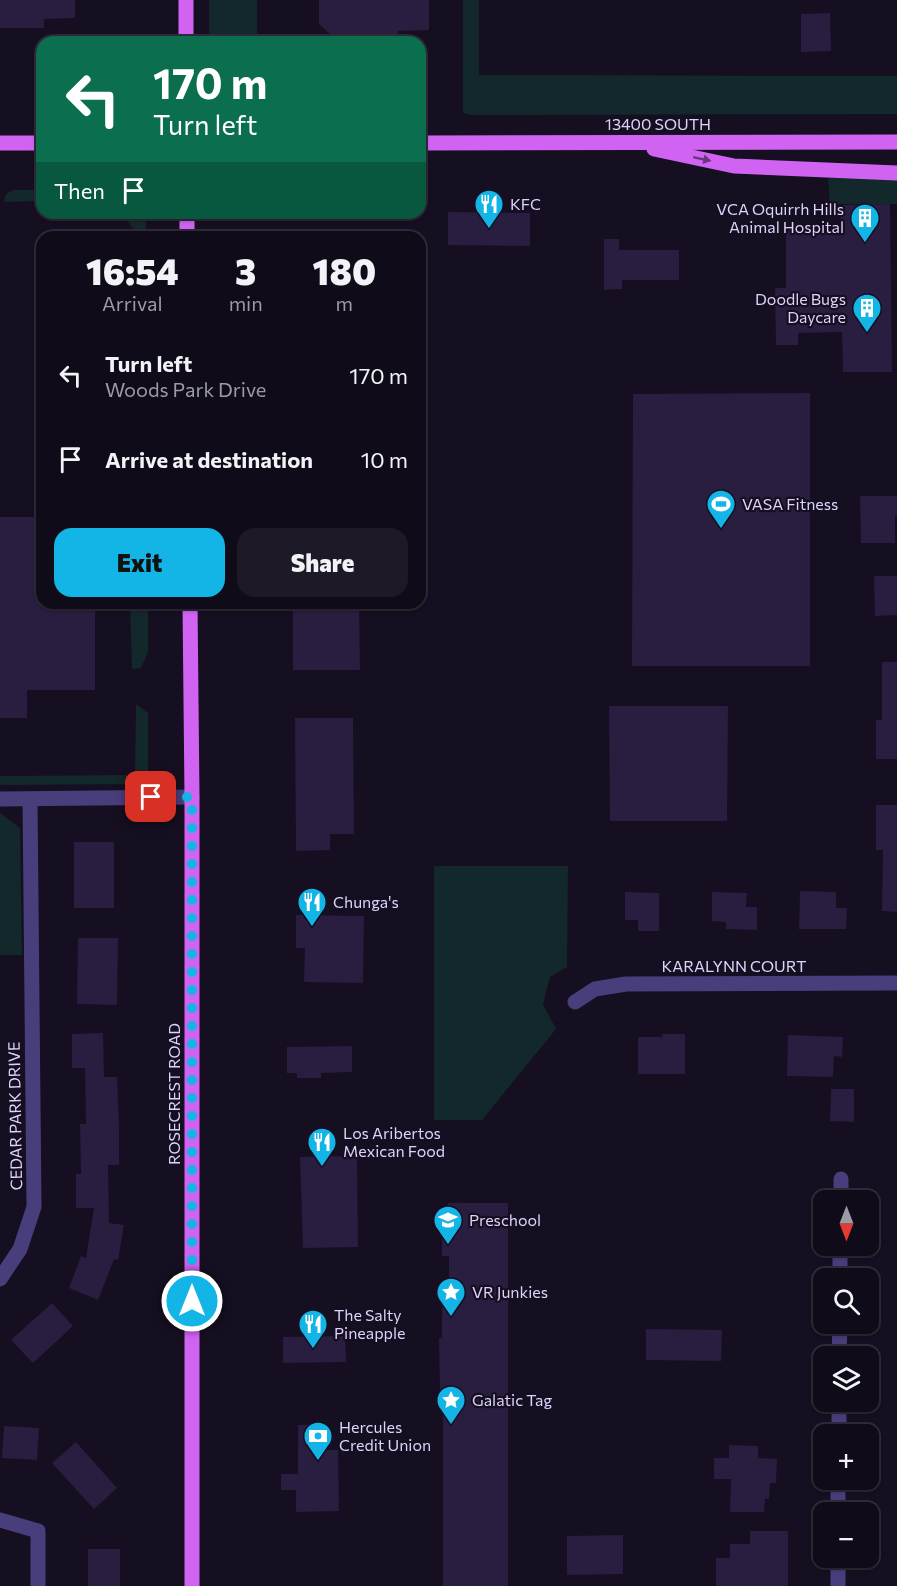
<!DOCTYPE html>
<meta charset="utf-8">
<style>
body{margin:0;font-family:Commissioner,sans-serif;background:#1e1926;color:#f1f3f6;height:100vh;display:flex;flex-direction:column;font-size:22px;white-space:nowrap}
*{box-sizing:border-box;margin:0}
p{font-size:20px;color:#9c9ba2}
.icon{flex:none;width:33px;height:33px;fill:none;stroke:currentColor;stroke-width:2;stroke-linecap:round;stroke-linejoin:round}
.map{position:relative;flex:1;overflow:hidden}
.sheet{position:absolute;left:36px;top:231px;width:390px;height:378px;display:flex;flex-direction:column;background:#100b19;border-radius:18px;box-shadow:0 2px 4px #0004,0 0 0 2px #302b38}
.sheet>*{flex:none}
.hud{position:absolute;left:36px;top:36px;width:390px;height:183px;border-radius:18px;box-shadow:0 2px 4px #0004,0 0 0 2px #302b38;background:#0b6e4f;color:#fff;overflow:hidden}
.needle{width:39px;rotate:180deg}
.controls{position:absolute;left:813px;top:1190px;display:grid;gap:12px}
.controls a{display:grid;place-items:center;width:66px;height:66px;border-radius:12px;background:#100b19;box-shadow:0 2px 4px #0004,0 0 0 2px #302b38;font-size:30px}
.pin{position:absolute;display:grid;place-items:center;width:51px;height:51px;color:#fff;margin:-26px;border-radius:12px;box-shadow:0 3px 9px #0006}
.me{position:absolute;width:66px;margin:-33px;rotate:0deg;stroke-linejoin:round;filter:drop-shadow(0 0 4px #0008)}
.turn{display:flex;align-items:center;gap:21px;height:126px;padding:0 18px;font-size:27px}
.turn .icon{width:78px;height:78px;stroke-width:2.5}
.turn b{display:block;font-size:42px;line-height:51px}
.then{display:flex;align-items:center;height:57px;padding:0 18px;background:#0003;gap:12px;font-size:22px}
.eta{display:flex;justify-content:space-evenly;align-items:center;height:102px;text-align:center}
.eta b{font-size:36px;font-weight:800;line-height:42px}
.action{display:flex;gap:12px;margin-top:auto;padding:12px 18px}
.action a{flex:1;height:69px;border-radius:18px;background:#13b5e7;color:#111;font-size:24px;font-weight:800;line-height:69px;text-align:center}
.action a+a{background:#1e1926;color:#f1f3f6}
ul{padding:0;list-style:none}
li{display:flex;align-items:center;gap:18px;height:84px;padding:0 18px}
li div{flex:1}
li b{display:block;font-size:22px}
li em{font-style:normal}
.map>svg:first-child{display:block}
</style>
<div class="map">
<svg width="897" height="1586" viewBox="0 0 897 1586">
<rect width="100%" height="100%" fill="#150f21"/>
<g fill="#13282a">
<rect x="209" y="0" width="48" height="42"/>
<path d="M 463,0 L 479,0 L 479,75 L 897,76 L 897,114 L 471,115 L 463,113 Z"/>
<path d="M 828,178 L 897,178 L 897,204 L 830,204 Z"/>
<path d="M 13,190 L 42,190 L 42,201 L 4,202 L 6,194 Z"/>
<path d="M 122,213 L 146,213 L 146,237 L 133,237 L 133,229 Z"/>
<path d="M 130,603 L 148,603 L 148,652 L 141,668 L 132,669 Z"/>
<path d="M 136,704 L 148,713 L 148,784 L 0,785 L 0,776 L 135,775 Z"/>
<path d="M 0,813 L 20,828 L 22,955 L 0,955 Z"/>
<path d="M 434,866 L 568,866 L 567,967 L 550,977 L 543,1004 L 556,1029 L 482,1120 L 434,1120 Z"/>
</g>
<g fill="#291d40">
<path d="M 0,0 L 75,0 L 75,18 L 44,19 L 44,28 L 0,28 Z"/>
<path d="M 319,0 L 429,0 L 429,30 L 398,31 L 398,36 L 331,35 L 319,24 Z"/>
<path d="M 830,13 L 831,51 L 801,52 L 801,14 Z"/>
<path d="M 890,204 L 892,372 L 843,372 L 842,332 L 798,333 L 798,345 L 776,345 L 775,288 L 786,288 L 786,231 L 841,230 L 840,205 Z"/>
<path d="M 448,212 L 530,213 L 530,246 L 448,245 Z"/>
<path d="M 604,239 L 619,239 L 619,250 L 679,250 L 679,280 L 622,280 L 622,289 L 604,290 Z"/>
<path d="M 810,393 L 810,666 L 632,666 L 633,394 Z"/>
<path d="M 860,496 L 897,496 L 897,516 L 895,516 L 895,543 L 861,543 Z"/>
<path d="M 0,517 L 42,517 L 42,603 L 95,603 L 95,690 L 27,690 L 27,718 L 0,718 Z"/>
<path d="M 874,576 L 897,576 L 897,615 L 875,616 Z"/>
<path d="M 293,603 L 359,603 L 360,670 L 293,670 Z"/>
<path d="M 882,662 L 897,662 L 897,759 L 876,759 L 876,720 L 882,720 Z"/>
<path d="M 609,706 L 728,706 L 727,821 L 610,821 Z"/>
<path d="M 295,718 L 353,718 L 354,834 L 330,834 L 330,850 L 296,851 Z"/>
<path d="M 876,805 L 897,805 L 897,912 L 882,911 L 883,850 L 876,850 Z"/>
<rect x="74" y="842" width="40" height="66"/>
<path d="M 800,891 L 836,892 L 836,908 L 847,908 L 846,929 L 799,929 Z"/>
<path d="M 625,892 L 659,893 L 659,931 L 638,931 L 638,920 L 625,920 Z"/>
<path d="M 712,892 L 747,893 L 746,907 L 757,907 L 757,930 L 726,929 L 726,922 L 712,921 Z"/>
<path d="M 296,915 L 364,916 L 363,983 L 304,982 L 305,948 L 296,948 Z"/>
<path d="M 78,938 L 118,938 L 117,1005 L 77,1004 Z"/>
<path d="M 103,1033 L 104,1077 L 117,1077 L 119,1123 L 119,1165 L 108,1165 L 109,1223 L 124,1225 L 118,1260 L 114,1259 L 98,1300 L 69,1288 L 81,1256 L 86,1258 L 94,1208 L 76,1208 L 76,1174 L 81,1174 L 80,1124 L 86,1124 L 85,1068 L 72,1068 L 72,1034 Z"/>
<path d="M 662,1034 L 685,1034 L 685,1074 L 638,1074 L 638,1037 L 662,1037 Z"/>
<path d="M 788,1035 L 843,1037 L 842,1057 L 834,1056 L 833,1077 L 787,1076 Z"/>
<path d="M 352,1046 L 352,1072 L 321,1073 L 321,1078 L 297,1078 L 297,1073 L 287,1073 L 287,1047 Z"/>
<path d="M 831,1089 L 854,1089 L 854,1122 L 830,1121 Z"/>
<path d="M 357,1156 L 358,1247 L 303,1248 L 300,1157 Z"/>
<path d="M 448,1203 L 508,1203 L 508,1586 L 443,1586 L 443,1390 L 440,1390 L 439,1338 L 442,1338 L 442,1307 L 449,1307 L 449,1256 L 442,1256 L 442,1222 L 448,1222 Z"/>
<path d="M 52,1303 L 73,1326 L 33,1363 L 11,1340 Z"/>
<path d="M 646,1329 L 722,1330 L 721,1361 L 646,1360 Z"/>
<path d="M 345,1336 L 346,1362 L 283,1363 L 283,1337 Z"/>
<path d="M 323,1424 L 323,1450 L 338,1450 L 339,1511 L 296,1512 L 296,1490 L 281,1490 L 281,1474 L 298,1474 L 298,1425 Z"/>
<path d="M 4,1426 L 39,1428 L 37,1460 L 2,1458 Z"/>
<path d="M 76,1442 L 117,1488 L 94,1509 L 52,1463 Z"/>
<path d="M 729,1445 L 758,1446 L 758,1458 L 777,1459 L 776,1483 L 770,1483 L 769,1499 L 765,1499 L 764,1512 L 730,1512 L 731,1479 L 714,1479 L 714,1458 L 729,1458 Z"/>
<path d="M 750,1531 L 788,1531 L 788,1586 L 716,1586 L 716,1558 L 730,1558 L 730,1544 L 750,1544 Z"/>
<path d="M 623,1535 L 623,1574 L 567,1575 L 567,1536 Z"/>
<rect x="88" y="1549" width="32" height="37"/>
</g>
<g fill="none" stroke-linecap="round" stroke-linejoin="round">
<g stroke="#493e7c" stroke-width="15">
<path d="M 0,799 L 192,797"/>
<path d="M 575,1002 L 595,989 L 626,984 L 897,983"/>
<path d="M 841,1200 L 841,1179"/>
<path d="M 840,1278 L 840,1245"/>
<path d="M 0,1279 L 20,1249 L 34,1207 L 30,800"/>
<path d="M 839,1356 L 840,1323"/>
<path d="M 839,1434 L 839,1401"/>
<path d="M 838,1512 L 838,1479"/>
<path d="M 0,1520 L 38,1531 L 38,1586"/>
<path d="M 838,1586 L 838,1557"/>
</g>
<g stroke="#d063f2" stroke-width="15">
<path d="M 186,0 L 186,42"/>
<path d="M 0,143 L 42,143"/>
<path d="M 420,143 L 897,142"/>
<path d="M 654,149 L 734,166 L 897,173"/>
<path d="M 187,213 L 187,237"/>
<path d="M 190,603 L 192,797 L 192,1586"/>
</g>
</g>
<defs><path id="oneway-solid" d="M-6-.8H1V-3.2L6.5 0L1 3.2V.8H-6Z" transform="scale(1.5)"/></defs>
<use fill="#69357f" href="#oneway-solid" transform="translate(702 159) rotate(12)"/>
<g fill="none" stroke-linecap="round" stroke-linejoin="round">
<path stroke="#13b5e7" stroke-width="10" stroke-dasharray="0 18" d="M 151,797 L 192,797 L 192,1301"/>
</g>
<defs>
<g id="restaurant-pin" transform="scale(1.5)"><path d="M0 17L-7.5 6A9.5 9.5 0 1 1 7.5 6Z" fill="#13b5e7" stroke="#150f21"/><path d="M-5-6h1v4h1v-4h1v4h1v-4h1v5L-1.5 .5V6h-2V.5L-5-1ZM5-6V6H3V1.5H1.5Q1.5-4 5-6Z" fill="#fff"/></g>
<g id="building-pin" transform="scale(1.5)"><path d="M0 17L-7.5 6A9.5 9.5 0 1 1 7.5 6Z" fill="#13b5e7" stroke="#150f21"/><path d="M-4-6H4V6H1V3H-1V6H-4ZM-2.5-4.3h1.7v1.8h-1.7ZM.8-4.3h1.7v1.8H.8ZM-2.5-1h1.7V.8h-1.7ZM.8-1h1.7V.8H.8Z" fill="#fff"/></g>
<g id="stadium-pin" transform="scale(1.5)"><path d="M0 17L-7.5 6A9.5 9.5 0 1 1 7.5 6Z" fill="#13b5e7" stroke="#150f21"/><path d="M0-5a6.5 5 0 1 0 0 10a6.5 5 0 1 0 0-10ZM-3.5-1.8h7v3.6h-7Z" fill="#fff"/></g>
<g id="school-pin" transform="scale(1.5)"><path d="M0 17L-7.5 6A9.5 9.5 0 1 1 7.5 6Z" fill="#13b5e7" stroke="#150f21"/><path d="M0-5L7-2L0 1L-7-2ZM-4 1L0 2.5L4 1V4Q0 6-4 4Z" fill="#fff"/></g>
<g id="sight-pin" transform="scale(1.5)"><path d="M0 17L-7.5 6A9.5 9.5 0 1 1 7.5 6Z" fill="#13b5e7" stroke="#150f21"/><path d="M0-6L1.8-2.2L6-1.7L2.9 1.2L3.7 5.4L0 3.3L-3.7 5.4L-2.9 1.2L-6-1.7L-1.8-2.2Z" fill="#fff"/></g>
<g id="bank-pin" transform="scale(1.5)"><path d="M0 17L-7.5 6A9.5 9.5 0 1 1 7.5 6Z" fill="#13b5e7" stroke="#150f21"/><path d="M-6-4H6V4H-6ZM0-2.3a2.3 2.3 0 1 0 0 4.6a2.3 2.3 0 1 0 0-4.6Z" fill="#fff"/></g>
</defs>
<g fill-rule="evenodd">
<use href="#restaurant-pin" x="489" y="204"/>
<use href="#building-pin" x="865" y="218"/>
<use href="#building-pin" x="867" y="308"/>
<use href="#stadium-pin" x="721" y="504"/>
<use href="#restaurant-pin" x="312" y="902"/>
<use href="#restaurant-pin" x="322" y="1142"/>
<use href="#school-pin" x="448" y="1220"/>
<use href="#sight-pin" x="451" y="1292"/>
<use href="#restaurant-pin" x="313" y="1324"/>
<use href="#sight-pin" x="451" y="1400"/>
<use href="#bank-pin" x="318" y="1436"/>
</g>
<g text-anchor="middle" stroke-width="4.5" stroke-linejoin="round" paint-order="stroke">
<g font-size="16" fill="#ddd3fb" stroke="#150f21">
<text x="658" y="130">13400 SOUTH</text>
<text x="734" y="972">KARALYNN COURT</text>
<text transform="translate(174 1094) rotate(-90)" y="6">ROSECREST ROAD</text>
<text transform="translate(15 1116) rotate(-91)" y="6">CEDAR PARK DRIVE</text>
</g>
<g font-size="16" fill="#ddd3fb" stroke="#150f21" text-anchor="start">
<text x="510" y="210">KFC</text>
<text x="844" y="215" text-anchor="end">VCA Oquirrh Hills<tspan x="844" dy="18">Animal Hospital</tspan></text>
<text x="846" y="305" text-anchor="end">Doodle Bugs<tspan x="846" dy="18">Daycare</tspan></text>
<text x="742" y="510">VASA Fitness</text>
<text x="333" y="908">Chunga's</text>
<text x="343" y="1139">Los Aribertos<tspan x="343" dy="18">Mexican Food</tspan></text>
<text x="469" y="1226">Preschool</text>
<text x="472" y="1298">VR Junkies</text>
<text x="334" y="1321">The Salty<tspan x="334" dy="18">Pineapple</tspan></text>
<text x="472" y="1406">Galatic Tag</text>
<text x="339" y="1433">Hercules<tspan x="339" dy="18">Credit Union</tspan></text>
</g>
</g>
</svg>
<div class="controls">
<a><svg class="needle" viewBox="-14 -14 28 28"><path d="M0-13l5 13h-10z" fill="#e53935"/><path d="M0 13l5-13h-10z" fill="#9c9ba2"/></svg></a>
<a><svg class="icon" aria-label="search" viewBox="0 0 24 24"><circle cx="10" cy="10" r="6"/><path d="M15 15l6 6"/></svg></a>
<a><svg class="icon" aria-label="layers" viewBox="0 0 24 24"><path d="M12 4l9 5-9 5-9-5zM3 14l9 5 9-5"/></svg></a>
<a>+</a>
<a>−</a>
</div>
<div class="pin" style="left:151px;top:797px;background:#d93025"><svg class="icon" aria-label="arrive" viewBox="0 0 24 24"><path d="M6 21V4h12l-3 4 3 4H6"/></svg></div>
<svg class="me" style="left:192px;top:1301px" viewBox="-20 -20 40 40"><circle r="17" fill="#13b5e7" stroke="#fff" stroke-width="3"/><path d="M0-11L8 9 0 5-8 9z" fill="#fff"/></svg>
<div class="hud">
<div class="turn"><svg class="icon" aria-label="left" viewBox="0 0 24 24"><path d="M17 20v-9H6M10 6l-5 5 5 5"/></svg><div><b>170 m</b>Turn left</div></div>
<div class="then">Then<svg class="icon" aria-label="arrive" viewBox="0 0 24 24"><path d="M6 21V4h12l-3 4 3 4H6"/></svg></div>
</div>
<section class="sheet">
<div class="eta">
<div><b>16:54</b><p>Arrival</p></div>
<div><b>3</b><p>min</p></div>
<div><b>180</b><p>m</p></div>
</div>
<ul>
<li><svg class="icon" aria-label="left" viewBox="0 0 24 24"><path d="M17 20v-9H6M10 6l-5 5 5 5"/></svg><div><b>Turn left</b><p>Woods Park Drive</p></div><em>170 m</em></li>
<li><svg class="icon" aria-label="arrive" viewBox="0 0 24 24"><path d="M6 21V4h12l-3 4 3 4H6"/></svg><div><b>Arrive at destination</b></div><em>10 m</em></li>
</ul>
<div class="action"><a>Exit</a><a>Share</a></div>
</section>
</div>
